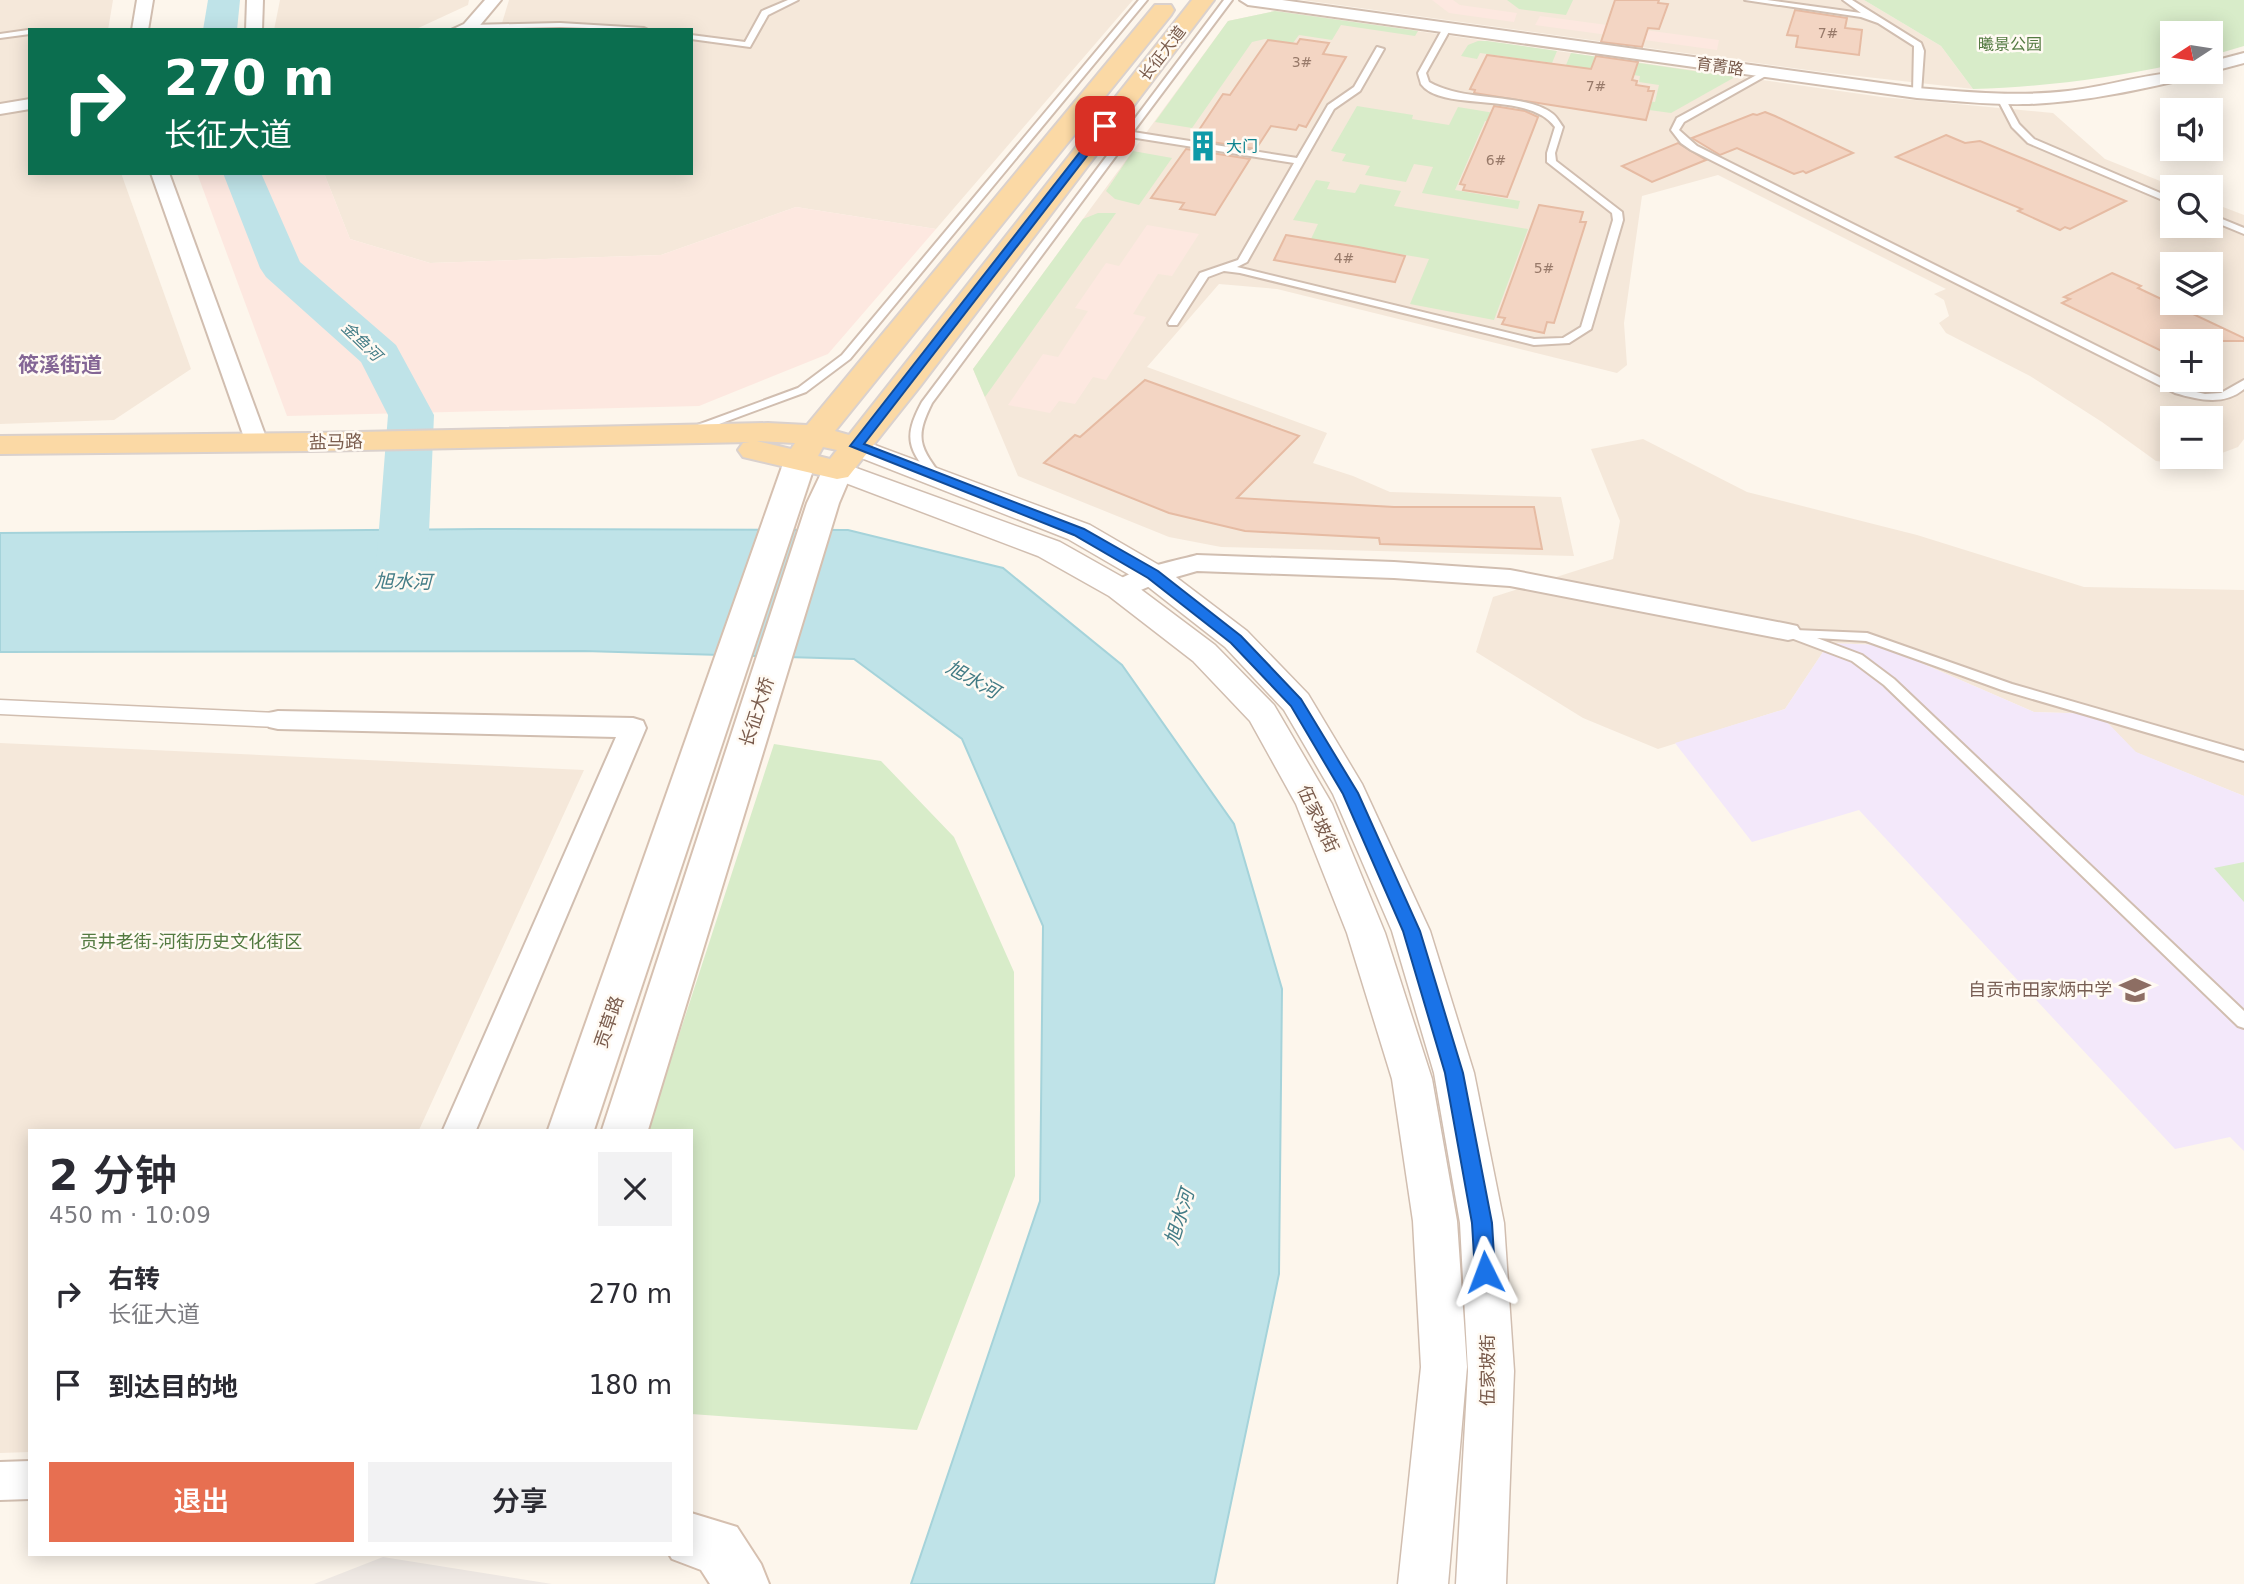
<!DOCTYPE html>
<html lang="zh">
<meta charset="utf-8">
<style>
body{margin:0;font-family:"DejaVu Sans","Noto Sans SC",sans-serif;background:#f2f2f3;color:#2b2b33;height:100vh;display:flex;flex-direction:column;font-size:26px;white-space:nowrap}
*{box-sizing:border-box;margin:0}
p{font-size:23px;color:#7c7c81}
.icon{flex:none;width:38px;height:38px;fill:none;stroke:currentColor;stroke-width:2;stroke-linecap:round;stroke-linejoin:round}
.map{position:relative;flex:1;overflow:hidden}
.drawer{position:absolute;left:28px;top:1129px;width:665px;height:427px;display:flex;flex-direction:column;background:#fff;border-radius:0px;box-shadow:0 4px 18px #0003}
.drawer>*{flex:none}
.guide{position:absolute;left:28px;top:28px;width:665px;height:147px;border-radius:0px;box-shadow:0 4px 18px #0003;background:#0b6e4f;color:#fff;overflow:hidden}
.needle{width:46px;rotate:258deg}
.fabs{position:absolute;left:2160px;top:21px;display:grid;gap:14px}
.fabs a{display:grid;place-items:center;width:63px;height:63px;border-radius:0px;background:#fff;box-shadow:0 4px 18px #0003;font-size:35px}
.pin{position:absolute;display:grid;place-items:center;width:60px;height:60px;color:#fff;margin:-30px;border-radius:14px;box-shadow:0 4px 10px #0006}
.me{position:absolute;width:77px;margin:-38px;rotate:357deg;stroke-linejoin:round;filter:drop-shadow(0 0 5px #0008)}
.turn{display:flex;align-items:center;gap:24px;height:147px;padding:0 21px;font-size:32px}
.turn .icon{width:91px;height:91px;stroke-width:2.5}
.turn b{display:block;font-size:49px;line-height:60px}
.round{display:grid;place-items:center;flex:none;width:74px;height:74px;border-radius:0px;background:#f2f2f3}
.headline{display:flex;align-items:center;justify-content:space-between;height:119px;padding:0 21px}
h1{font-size:42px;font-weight:600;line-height:52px}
.button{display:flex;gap:14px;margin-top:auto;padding:14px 21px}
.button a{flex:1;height:80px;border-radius:0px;background:#e76f51;color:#fff;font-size:28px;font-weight:600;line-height:80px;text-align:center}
.button a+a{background:#f2f2f3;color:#2b2b33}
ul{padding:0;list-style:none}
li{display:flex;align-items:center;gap:21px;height:91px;padding:0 21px}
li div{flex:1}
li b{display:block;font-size:26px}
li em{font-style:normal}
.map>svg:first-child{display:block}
</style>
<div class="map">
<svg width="2244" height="1584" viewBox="0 0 2244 1584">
<rect width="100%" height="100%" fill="#fdf6ec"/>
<g fill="#f5e8da" fill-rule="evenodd">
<path d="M 0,0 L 113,0 L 108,30 L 30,30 L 30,173 L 121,173 L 191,369 L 114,420 L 0,424 Z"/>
<path d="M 280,0 L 469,0 L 468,5 L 414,30 L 274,30 Z"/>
<path d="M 509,0 L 1133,0 L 936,229 L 796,207 L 661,255 L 430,263 L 350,239 L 324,173 L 691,173 L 691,30 L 492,30 L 502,23 Z"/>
<path d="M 1302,0 L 1864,0 L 1941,46 L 1973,89 L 1822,72 Z"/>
<path d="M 1275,11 L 1882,97 L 2053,113 L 2105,159 L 2175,187 L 2172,187 L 2172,226 L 2210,226 L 2210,202 L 2244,215 L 2244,439 L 2238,447 L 2190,465 L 2156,461 L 2102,422 L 2030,376 L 1946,333 L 1939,323 L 1949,316 L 1944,300 L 1934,294 L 1946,289 L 1718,175 L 1642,196 L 1624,323 L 1627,365 L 1617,373 L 1277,289 L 1219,284 L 1147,367 L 1327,433 L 1313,463 L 1353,476 L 1390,492 L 1561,497 L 1574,556 L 1221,547 L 1169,537 L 1018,476 L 973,369 L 1228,21 ZM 2172,264 L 2210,264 L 2210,303 L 2172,303 ZM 2172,341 L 2210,341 L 2210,380 L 2172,380 ZM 2172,418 L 2210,418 L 2210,457 L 2172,457 Z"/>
<path d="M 1643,439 L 1747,492 L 1917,535 L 2084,587 L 2244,590 L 2244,796 L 2135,752 L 2099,714 L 2034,712 L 1880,645 L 1829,643 L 1785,709 L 1658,749 L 1583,718 L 1476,652 L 1493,597 L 1613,559 L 1620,521 L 1591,449 Z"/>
<path d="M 0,743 L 584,770 L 419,1130 L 30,1130 L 30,1452 L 0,1453 Z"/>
</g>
<g fill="#fde8e0">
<path d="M 1432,0 L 1453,0 L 1460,5 L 1517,13 L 1514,22 L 1449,13 Z"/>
<path d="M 1540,16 L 1719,40 L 1717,50 L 1535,25 Z"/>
<path d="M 197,173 L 324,173 L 350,239 L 430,263 L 661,255 L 796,207 L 936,229 L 828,354 L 699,406 L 287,416 Z"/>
<path d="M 1147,225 L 1199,234 L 1172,276 L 1158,274 L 1133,314 L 1146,317 L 1106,380 L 1093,377 L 1075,404 L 1059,401 L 1050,413 L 1008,405 L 1043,354 L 1058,357 L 1088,311 L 1075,308 L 1106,263 L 1119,266 Z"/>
</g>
<path fill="#efe9e4" d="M 383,1557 L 552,1584 L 314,1584 Z"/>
<path fill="#f3e8fa" d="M 1829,643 L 1880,645 L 2034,712 L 2099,714 L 2136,752 L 2244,796 L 2244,1151 L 2230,1137 L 2175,1149 L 1859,810 L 1752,842 L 1675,743 L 1785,709 Z"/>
<g fill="#d8ecc9">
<path d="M 1507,0 L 1573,0 L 1566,15 L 1519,9 Z"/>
<path d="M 1864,0 L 2244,0 L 2244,46 L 2210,56 L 2210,33 L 2172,33 L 2172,65 C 2106,79 2041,87 1973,89 L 1941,46 Z"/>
<path d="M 1275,11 L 1418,31 L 1415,36 L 1341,25 L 1332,40 L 1299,35 L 1293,43 L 1265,39 L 1252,42 L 1192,128 L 1155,122 L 1228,21 Z"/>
<path d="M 1478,41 L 1487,41 L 1557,51 L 1552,63 L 1480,53 L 1477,59 L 1461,56 L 1468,45 Z"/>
<path d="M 1571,53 L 1735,77 L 1671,113 L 1627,107 L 1630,99 L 1655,102 L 1659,85 L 1639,82 L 1640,76 L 1566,65 Z"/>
<path d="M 1357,106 L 1413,115 L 1412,119 L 1449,125 L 1458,107 L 1525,118 L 1522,127 L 1485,121 L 1455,190 L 1520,201 L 1518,209 L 1422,193 L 1433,167 L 1414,164 L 1406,182 L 1365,175 L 1370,166 L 1342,161 L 1346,154 L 1331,151 Z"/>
<path d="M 1133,151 L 1172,158 L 1139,205 L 1115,199 L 1106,191 Z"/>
<path d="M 1316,180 L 1330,182 L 1327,189 L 1355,193 L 1360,184 L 1401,191 L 1394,206 L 1528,229 L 1494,320 L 1410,304 L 1429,259 L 1311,239 L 1318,224 L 1293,220 Z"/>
<path d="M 1098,213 L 1116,213 L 985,397 L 973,369 L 1083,219 Z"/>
<path d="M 774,744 L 881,761 L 954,837 L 1014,972 L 1015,1176 L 917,1430 L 691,1414 L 691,1130 L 648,1130 Z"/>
<path d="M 2244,862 L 2244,902 L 2214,868 Z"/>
</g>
<path fill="#bfe3e8" stroke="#a5d3da" stroke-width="2" d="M 483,529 L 848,530 L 1003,568 L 1122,665 L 1234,824 L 1282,989 L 1279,1274 L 1214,1584 L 911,1584 L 1040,1201 L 1043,926 L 962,739 L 854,659 L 584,651 L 0,652 L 0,533 Z"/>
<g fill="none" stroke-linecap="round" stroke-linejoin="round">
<g fill="#bfe3e8" fill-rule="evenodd">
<path d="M 208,0 L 240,0 L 237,30 L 203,30 Z"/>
<path d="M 223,173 L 261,173 L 300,262 L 396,345 L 434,415 L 427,579 L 420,591 L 401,596 L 382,591 L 375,579 L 388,415 L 361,362 L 266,277 L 260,268 Z"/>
</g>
</g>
<g fill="#f3d5c3" stroke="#e6bba3" stroke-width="2">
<path d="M 1615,0 L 1659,0 L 1658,3 L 1668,4 L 1659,29 L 1648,28 L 1642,47 L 1601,42 Z"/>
<path d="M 1795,10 L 1847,18 L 1845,28 L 1862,30 L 1859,55 L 1796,47 L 1798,36 L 1787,35 Z"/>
<path d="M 1300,39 L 1329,43 L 1323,54 L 1346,57 L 1306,127 L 1299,125 L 1296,130 L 1271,126 L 1256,149 L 1193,139 L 1223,94 L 1230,95 L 1268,40 L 1297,44 Z"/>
<path d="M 1487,55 L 1591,69 L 1596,56 L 1638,62 L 1632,80 L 1637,81 L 1636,85 L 1649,87 L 1648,91 L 1654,91 L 1646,120 L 1474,93 L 1475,90 L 1470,89 Z"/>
<path d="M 1494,106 L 1525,111 L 1538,117 L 1507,197 L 1463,190 L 1465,185 L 1460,184 Z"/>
<path d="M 1765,112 L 1775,116 L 1853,153 L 1806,173 L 1803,171 L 1794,174 L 1737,148 L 1720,155 L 1692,138 L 1753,114 L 1757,115 Z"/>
<path d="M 1946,135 L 1965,143 L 1980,141 L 2126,201 L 2070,229 L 2065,227 L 2060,230 L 2018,211 L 2022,209 L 1896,157 Z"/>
<path d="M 1678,143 L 1706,160 L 1652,182 L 1622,166 Z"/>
<path d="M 1186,149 L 1250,159 L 1215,215 L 1180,209 L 1184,203 L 1151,198 Z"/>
<path d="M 1539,205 L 1583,212 L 1580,222 L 1586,222 L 1554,323 L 1547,322 L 1544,333 L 1502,324 L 1505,318 L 1498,317 Z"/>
<path d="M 1286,235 L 1358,247 L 1405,256 L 1395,282 L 1274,260 Z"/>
<path d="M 2112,273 L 2141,286 L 2138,288 L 2244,338 L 2244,341 L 2172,341 L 2172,356 L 2062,303 L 2070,299 L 2064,297 Z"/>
<path d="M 1145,380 L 1299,436 L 1237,498 L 1394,507 L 1534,507 L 1542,549 L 1380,544 L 1379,538 L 1245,531 L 1169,513 L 1044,463 L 1075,435 L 1080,437 Z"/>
</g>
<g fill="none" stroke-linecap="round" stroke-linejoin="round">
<g stroke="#d1beb0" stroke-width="4">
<g id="service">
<path d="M 788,0 L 798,0 L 768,15 L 750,47 L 691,39 L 691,35 L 745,42 L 762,11 Z"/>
<path d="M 1139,0 L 1147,0 L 850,359 L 806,392 L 700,431 L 692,431 L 692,427 L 798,388 L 842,355 Z"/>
<path d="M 1224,0 L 1232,0 L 1133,132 L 1297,158 L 1328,105 L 1354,87 L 1377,47 L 1384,49 L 1360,91 L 1334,109 L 1247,262 L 1237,267 L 1534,339 L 1563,338 L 1581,327 L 1613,220 L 1612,213 L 1547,162 L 1547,153 L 1555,127 C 1528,90 1442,113 1421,84 C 1421,83 1418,74 1418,73 L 1443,28 L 1447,26 L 1451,28 L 1426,73 L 1429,82 C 1465,103 1524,92 1553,114 C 1557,117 1560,123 1563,127 L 1555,153 L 1556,161 L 1622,212 L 1623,220 L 1591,329 L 1569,343 L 1534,345 L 1240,273 L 1224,271 L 1208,277 L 1177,325 L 1169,325 L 1168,323 L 1200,273 L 1238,260 L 1294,163 L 1130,137 L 932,403 C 914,439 920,447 943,478 L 941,480 L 933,480 C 909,449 902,439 922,402 Z"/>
<path d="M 1745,0 L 1767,0 L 1861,13 L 1843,0 L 1852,0 L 1921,43 L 1924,51 L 1921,93 L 1917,96 L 1913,93 L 1914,46 L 1878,23 L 1861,17 Z"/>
<path d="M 560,23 L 644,28 L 648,30 L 560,27 L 470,29 L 466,27 L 470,25 Z"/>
<path d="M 28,30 L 30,34 L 0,38 L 0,34 Z"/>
<path d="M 1764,71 L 1771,73 L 1684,122 L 1679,130 L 1697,146 L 2183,389 L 2205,394 L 2221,393 L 2244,380 L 2244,389 C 2224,406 2199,400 2175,393 L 1691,150 L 1681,143 L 1671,130 L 1677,118 Z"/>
<path d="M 2002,97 L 2006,100 L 2019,124 L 2034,139 L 2172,198 L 2172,204 L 2028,143 L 2012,127 L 1998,100 Z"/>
<path d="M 2210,214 L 2244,228 L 2244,234 L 2210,220 Z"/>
<path d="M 1788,628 L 1795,630 L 1867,633 L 2012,684 L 2244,751 L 2244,761 L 2002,690 L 1866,641 L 1817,638 L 1862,655 L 1894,679 L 2244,1011 L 2244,1028 L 2238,1026 L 1884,685 L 1852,661 L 1783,635 L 1782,632 L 1783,629 Z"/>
</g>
</g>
<g stroke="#d1beb0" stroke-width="3">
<path id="pedestrian" d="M 0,700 L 278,713 L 285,715 L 288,720 L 285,725 L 278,727 L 0,714 Z"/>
</g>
<g stroke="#d1beb0" stroke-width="4">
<g id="minor">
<path d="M 137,0 L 153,0 L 148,30 L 132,30 Z"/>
<path d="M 247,0 L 263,0 L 262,30 L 246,30 Z"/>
<path d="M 485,0 L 501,0 L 476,30 L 451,30 L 464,24 Z"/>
<path d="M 1240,0 L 1282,0 L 1917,88 C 1967,92 2017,97 2068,91 C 2112,86 2156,70 2200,72 L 2198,76 C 2143,89 2086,102 2029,104 C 1992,105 1954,101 1917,98 L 1248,5 Z"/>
<path d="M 2244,53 L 2244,63 L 2210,72 L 2209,72 L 2210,62 Z"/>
<path d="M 30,99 L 30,109 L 0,114 L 0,104 Z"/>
<path d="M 151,173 L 169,173 L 268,443 L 265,448 L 249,448 L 246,443 Z"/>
<path d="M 1197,555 L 1394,562 L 1510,570 L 1788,624 L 1797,626 L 1801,632 L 1797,638 L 1788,640 L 1510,586 L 1394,578 L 1197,571 L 1162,581 L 1129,595 L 1120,597 L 1111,595 L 1108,589 C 1119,571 1176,561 1197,555 Z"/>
<path d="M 278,711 L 633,718 L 643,721 L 646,728 L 476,1130 L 443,1130 L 616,737 L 278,729 L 269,727 L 265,720 L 269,713 Z"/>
<path d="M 30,1461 L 30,1499 L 0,1500 L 0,1462 Z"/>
</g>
</g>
<g stroke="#d1beb0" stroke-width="3">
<g id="tertiary">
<path d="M 856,438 L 1090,525 L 1164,568 L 1247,631 L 1308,694 L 1362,784 L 1430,931 L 1474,1073 L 1504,1223 L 1514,1371 L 1506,1584 L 1456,1584 L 1468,1371 L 1460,1223 L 1434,1073 L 1392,931 L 1333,794 L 1284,710 L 1225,647 L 1142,582 L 1068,539 L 846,452 L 842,446 L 846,440 Z"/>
<path d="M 837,461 L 1060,542 L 1131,582 L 1215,645 L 1274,705 L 1332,804 L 1385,933 L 1432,1079 L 1457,1221 L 1467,1367 L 1448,1584 L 1398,1584 L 1421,1367 L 1413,1221 L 1392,1079 L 1347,933 L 1296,804 L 1250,721 L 1193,661 L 1109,596 L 1038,556 L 827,476 L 823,470 L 827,464 Z"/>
</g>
</g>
<g stroke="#d6c0b0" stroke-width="4">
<g id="secondary">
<path d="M 800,452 L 811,454 L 816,461 L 594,1130 L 548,1130 L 784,461 L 789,454 Z"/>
<path d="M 837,461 L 848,463 L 853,470 L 839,503 L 648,1130 L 602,1130 L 807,503 L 826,463 Z"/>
<path d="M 691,1513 L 737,1527 L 761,1564 L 769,1584 L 710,1584 L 701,1570 L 672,1559 L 669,1554 L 691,1554 Z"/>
</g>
</g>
<g stroke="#dad1cd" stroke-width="4">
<path id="primary" d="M 1192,0 L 1214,0 L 921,385 L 848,477 L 837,479 L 743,457 L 738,450 L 743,443 L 750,442 L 311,451 L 0,454 L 0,436 L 311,433 L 768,423 L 807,425 L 1155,5 L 1171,5 L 1174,10 L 1171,15 L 835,431 L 849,435 ZM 757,441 L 795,443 L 791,449 ZM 823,447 L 837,450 L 830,459 L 818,456 Z"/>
</g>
<use href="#service" fill="#fff" fill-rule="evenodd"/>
<use href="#pedestrian" fill="#fff" fill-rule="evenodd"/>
<use href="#minor" fill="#fff" fill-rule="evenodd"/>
<use href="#tertiary" fill="#fff" fill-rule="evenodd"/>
<use href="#secondary" fill="#fff" fill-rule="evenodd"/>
<use href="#primary" fill="#fbd9a5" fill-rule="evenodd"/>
</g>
<path fill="#1a73e8" stroke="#114b97" stroke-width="2" d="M 1102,124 L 1110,126 L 864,444 L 1084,529 L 1158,571 L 1241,636 L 1301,699 L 1358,793 L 1420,931 L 1463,1073 L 1492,1223 L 1495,1272 L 1492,1279 L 1485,1281 L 1478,1279 L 1475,1272 L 1472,1223 L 1445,1073 L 1403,931 L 1343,794 L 1291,706 L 1231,643 L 1148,578 L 1074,535 L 850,446 Z"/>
<defs>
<g id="building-bare" transform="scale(2.415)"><path d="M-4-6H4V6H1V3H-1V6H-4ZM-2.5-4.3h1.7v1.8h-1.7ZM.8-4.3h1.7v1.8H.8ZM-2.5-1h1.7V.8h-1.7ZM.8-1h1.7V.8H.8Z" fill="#0f9aa8" stroke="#fffaf3" stroke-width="2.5" paint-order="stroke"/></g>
<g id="school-bare" transform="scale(2.415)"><path d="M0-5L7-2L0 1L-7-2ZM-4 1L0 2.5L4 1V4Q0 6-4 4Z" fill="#8d6e63" stroke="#fffaf3" stroke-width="2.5" paint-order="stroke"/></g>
</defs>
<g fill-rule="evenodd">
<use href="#building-bare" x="1203" y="146"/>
<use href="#school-bare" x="2135" y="990"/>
</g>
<g text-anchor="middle" stroke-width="5" stroke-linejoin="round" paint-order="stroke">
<g font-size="14" fill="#987a6a">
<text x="1828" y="38">7#</text>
<text x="1302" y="67">3#</text>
<text x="1596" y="91">7#</text>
<text x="1496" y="165">6#</text>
<text x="1344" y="263">4#</text>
<text x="1544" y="273">5#</text>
</g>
<g font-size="16" fill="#537a41" stroke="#fffaf3">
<text x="2010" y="50">曦景公园</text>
</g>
<g font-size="16" fill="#7a5c4d" stroke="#fffaf3">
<text transform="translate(1162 53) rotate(-52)" y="6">长征大道</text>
<text transform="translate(1720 66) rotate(8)" y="6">育菁路</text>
</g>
<g font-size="16" fill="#0d838f" stroke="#fffaf3" text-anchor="start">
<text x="1226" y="152">大门</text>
</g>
<g font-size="16" font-style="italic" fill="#437c86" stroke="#fffaf3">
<text transform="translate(362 341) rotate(44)" y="6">金鱼河</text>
</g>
<g font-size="18" fill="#7a5c4d" stroke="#fffaf3">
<text transform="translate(336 442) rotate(-1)" y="6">盐马路</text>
<text transform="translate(757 712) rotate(-72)" y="6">长征大桥</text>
<text transform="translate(1318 819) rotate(65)" y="6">伍家坡街</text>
<text transform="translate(609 1022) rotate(-71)" y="6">贡草路</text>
<text transform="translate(1488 1370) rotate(-90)" y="6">伍家坡街</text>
</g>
<g font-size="18" fill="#537a41" stroke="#fffaf3">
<text x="191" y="948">贡井老街-河街历史文化街区</text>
</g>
<g font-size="18" fill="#785e54" stroke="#fffaf3" text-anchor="end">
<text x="2112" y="996">自贡市田家炳中学</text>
</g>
<g font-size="19" font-style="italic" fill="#437c86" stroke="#fffaf3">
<text transform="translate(403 581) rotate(1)" y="7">旭水河</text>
<text transform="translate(973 679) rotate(29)" y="7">旭水河</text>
<text transform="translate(1179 1217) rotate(-73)" y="7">旭水河</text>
</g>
<g font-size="21" font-weight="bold" fill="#846695" stroke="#fffaf3">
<text x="60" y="372">筱溪街道</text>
</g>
</g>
</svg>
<div class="fabs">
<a><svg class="needle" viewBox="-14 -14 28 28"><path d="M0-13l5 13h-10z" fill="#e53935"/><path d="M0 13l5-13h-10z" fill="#7c7c81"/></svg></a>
<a><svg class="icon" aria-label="sound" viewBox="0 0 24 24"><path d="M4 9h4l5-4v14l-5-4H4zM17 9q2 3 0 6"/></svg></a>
<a><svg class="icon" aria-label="search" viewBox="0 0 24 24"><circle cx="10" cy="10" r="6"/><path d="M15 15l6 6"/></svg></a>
<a><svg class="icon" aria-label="layers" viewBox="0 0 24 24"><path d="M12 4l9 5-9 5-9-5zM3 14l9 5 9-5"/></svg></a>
<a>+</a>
<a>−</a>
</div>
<div class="pin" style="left:1105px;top:126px;background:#d93025"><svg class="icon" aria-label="arrive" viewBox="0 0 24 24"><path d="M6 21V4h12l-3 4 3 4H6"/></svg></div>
<svg class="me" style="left:1485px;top:1272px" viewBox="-20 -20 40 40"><path d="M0-17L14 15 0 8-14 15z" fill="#1a73e8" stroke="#fff" stroke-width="4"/></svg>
<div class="guide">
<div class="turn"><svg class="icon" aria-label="right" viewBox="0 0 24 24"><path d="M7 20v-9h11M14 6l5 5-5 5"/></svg><div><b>270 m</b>长征大道</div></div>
</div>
<section class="drawer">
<div class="headline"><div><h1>2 分钟</h1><p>450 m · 10:09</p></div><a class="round"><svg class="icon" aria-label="close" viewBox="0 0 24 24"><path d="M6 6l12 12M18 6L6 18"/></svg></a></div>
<ul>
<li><svg class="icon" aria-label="right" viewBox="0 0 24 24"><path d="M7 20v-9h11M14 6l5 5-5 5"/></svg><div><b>右转</b><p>长征大道</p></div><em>270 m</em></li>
<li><svg class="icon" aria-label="arrive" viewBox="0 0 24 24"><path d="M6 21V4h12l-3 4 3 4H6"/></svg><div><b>到达目的地</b></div><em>180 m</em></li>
</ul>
<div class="button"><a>退出</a><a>分享</a></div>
</section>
</div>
